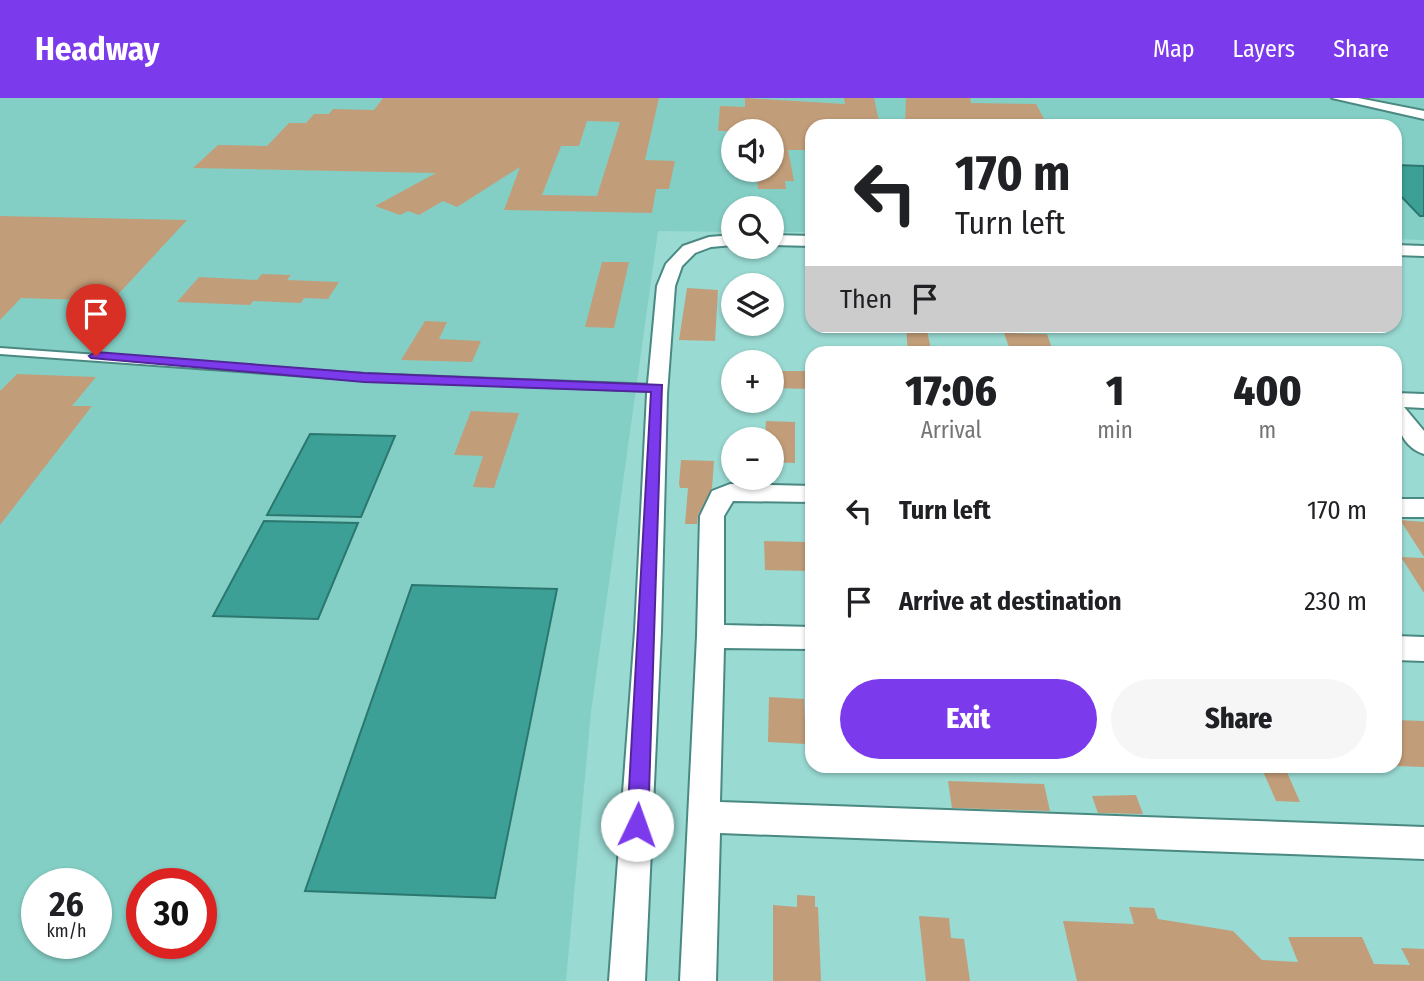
<!DOCTYPE html>
<meta charset="utf-8">
<style>
body{margin:0;font-family:"Fira Sans Condensed",sans-serif;background:#f6f6f6;color:#202124;height:100vh;display:flex;flex-direction:column;font-size:26px;white-space:nowrap}
*{box-sizing:border-box;margin:0}
p{font-size:23px;color:#757577}
.icon{flex:none;width:38px;height:38px;fill:none;stroke:currentColor;stroke-width:2;stroke-linecap:round;stroke-linejoin:round}
.map{position:relative;flex:1;overflow:hidden}
.panel{position:absolute;left:805px;top:248px;width:597px;height:427px;display:flex;flex-direction:column;background:#fff;border-radius:21px;box-shadow:0 2px 5px #0004}
.panel>*{flex:none}
.hud{position:absolute;left:805px;top:21px;width:597px;height:214px;border-radius:21px;box-shadow:0 2px 5px #0004;background:#fff;color:#202124;overflow:hidden}
.fabs{position:absolute;left:721px;top:21px;display:grid;gap:14px}
.fabs a{display:grid;place-items:center;width:63px;height:63px;border-radius:50%;background:#fff;box-shadow:0 2px 5px #0004;font-size:35px}
.speed{position:absolute;left:21px;top:770px;display:flex;gap:14px;font-size:35px;font-weight:700;text-align:center}
.speed>*{display:grid;place-content:center;width:91px;height:91px;border-radius:50%;background:#fff;box-shadow:0 2px 5px #0004;line-height:1}
.speed small{font-size:18px;font-weight:400}
.speed .limit{border:10px solid #d22;background:#fff;color:#111}
.pin{position:absolute;display:grid;place-items:center;width:60px;height:60px;color:#fff;margin:-72px -30px;border-radius:50% 50% 50% 0;rotate:-45deg;box-shadow:0 0 7px #0007}
.pin .icon{rotate:45deg}
.me{position:absolute;width:77px;margin:-38px;rotate:3deg;stroke-linejoin:round;filter:drop-shadow(0 0 5px #0008)}
.turn{display:flex;align-items:center;gap:24px;height:147px;padding:0 35px;font-size:32px}
.turn .icon{width:91px;height:91px;stroke-width:2.5}
.turn b{display:block;font-size:49px;line-height:60px}
.then{display:flex;align-items:center;height:66px;padding:0 35px;background:#0003;gap:14px;font-size:26px}
.eta{display:flex;justify-content:space-evenly;align-items:center;height:119px;text-align:center}
.eta b{font-size:42px;font-weight:800;line-height:49px}
.primary-button{display:flex;gap:14px;margin-top:auto;padding:14px 35px}
.primary-button a{flex:1;height:80px;border-radius:42px;background:#7c3aed;color:#fff;font-size:28px;font-weight:800;line-height:80px;text-align:center}
.primary-button a+a{background:#f6f6f6;color:#202124}
ul{padding:0;list-style:none}
li{display:flex;align-items:center;gap:21px;height:91px;padding:0 35px}
li div{flex:1}
li b{display:block;font-size:26px}
li em{font-style:normal}
header{display:flex;align-items:center;gap:42px;box-sizing:border-box;height:98px;padding:0 35px;background:#7c3aed;color:#fff}
header strong{font-size:33px}
nav{display:flex;gap:38px;margin-inline-start:auto;font-size:24px}
.map>svg:first-child{display:block}
</style>
<header>
<strong>Headway</strong>
<nav><a>Map</a><a>Layers</a><a>Share</a></nav>
</header>
<div class="map">
<svg width="1424" height="883" viewBox="0 0 1424 883">
<rect width="100%" height="100%" fill="#99dad2"/>
<path fill="#84cfc5" fill-rule="evenodd" d="M 0,0 L 1424,0 L 1424,142 L 1395,141 L 1395,28 L 812,28 L 812,134 L 772,134 L 772,110 L 733,110 L 733,134 L 658,133 L 591,614 L 566,883 L 0,883 ZM 733,33 L 772,33 L 772,72 L 733,72 ZM 37,786 L 96,786 L 96,845 L 37,845 ZM 142,786 L 201,786 L 201,845 L 142,845 Z"/>
<g fill="#3da096" stroke="#2b776f" stroke-width="2">
<path d="M 1395,67 L 1424,68 L 1424,118 L 1420,118 L 1395,92 Z"/>
<path d="M 310,336 L 395,338 L 361,419 L 267,417 Z"/>
<path d="M 264,423 L 358,425 L 318,521 L 213,518 Z"/>
<path d="M 412,487 L 557,491 L 495,800 L 305,793 Z"/>
</g>
<g fill="#c29d79" fill-rule="evenodd">
<path d="M 383,0 L 659,0 L 645,62 L 675,63 L 669,91 L 656,91 L 652,115 L 504,112 L 520,69 L 457,109 L 443,103 L 419,117 L 408,113 L 400,117 L 375,108 L 436,75 L 193,70 L 218,47 L 267,48 L 289,25 L 306,25 L 314,16 L 329,16 L 333,11 L 374,12 ZM 587,23 L 620,24 L 597,98 L 542,97 L 561,48 L 579,48 Z"/>
<path d="M 745,0 L 845,6 L 844,0 L 874,0 L 880,28 L 812,28 L 812,52 L 788,52 L 794,83 L 785,83 L 786,91 L 758,91 L 756,72 L 772,72 L 772,33 L 718,33 L 720,8 L 745,9 Z"/>
<path d="M 906,0 L 970,0 L 971,5 L 1036,6 L 1048,28 L 905,28 Z"/>
<path d="M 0,118 L 187,122 L 112,203 L 21,200 L 0,222 Z"/>
<path d="M 602,164 L 629,164 L 614,230 L 585,229 Z"/>
<path d="M 262,176 L 291,177 L 287,182 L 339,184 L 328,201 L 304,200 L 301,205 L 253,203 L 250,207 L 177,204 L 199,179 L 257,182 Z"/>
<path d="M 687,190 L 718,192 L 715,243 L 679,242 Z"/>
<path d="M 425,223 L 447,224 L 439,241 L 481,243 L 472,264 L 401,262 Z"/>
<path d="M 906,228 L 926,228 L 932,256 L 908,256 Z"/>
<path d="M 1004,235 L 1047,236 L 1053,253 L 1010,252 Z"/>
<path d="M 772,273 L 812,273 L 812,291 L 772,290 Z"/>
<path d="M 17,276 L 96,279 L 72,308 L 92,308 L 0,427 L 0,293 Z"/>
<path d="M 471,313 L 519,315 L 494,390 L 473,389 L 483,358 L 454,357 Z"/>
<path d="M 766,323 L 795,324 L 795,365 L 772,364 L 772,341 L 765,341 Z"/>
<path d="M 681,362 L 714,363 L 712,390 L 698,417 L 697,426 L 685,426 L 688,390 L 680,390 L 679,386 Z"/>
<path d="M 1400,422 L 1424,424 L 1424,459 Z"/>
<path d="M 764,443 L 806,444 L 808,473 L 765,472 Z"/>
<path d="M 1401,459 L 1424,460 L 1424,495 Z"/>
<path d="M 769,599 L 804,601 L 806,646 L 768,644 Z"/>
<path d="M 1395,622 L 1424,623 L 1424,669 L 1395,668 Z"/>
<path d="M 1262,671 L 1286,672 L 1300,704 L 1276,703 Z"/>
<path d="M 948,683 L 1044,686 L 1050,713 L 952,710 Z"/>
<path d="M 1136,697 L 1143,716 L 1098,715 L 1092,698 Z"/>
<path d="M 797,797 L 815,798 L 815,809 L 818,809 L 821,883 L 773,883 L 773,807 L 797,809 Z"/>
<path d="M 1129,809 L 1154,810 L 1158,821 L 1233,833 L 1262,862 L 1298,864 L 1288,839 L 1362,839 L 1374,866 L 1410,867 L 1401,850 L 1424,851 L 1424,883 L 1077,883 L 1063,823 L 1134,826 Z"/>
<path d="M 919,818 L 949,820 L 951,840 L 964,841 L 970,883 L 926,883 Z"/>
</g>
<g fill="none" stroke-linecap="round" stroke-linejoin="round">
<g stroke="#4a8982" stroke-width="4">
<path id="service" d="M 0,250 L 364,276 L 657,287 L 662,290 L 657,293 L 364,282 L 0,256 Z"/>
</g>
<g stroke="#4a8982" stroke-width="4">
<g id="minor">
<path d="M 1332,0 L 1358,0 L 1424,13 L 1424,21 Z"/>
<path d="M 733,137 L 733,147 L 711,149 L 695,155 L 682,168 L 675,188 L 667,296 L 661,533 L 645,883 L 609,883 L 635,533 L 647,296 L 657,188 L 666,166 L 683,148 L 709,139 Z"/>
<path d="M 772,137 L 812,138 L 812,148 L 772,147 Z"/>
<path d="M 1395,147 L 1424,148 L 1424,158 L 1395,157 Z"/>
<path d="M 1395,295 L 1424,296 L 1424,310 L 1404,309 L 1424,333 L 1424,356 C 1398,348 1394,318 1395,295 Z"/>
<path d="M 730,386 L 812,388 L 812,404 L 733,403 L 724,418 L 724,527 L 812,529 L 812,551 L 724,550 L 720,704 L 1424,729 L 1424,761 L 720,735 L 716,883 L 680,883 L 697,538 L 700,418 L 712,393 Z"/>
<rect x="1395" y="401" width="29" height="18"/>
<path d="M 1395,538 L 1424,539 L 1424,563 L 1395,562 Z"/>
</g>
</g>
<use href="#service" fill="#fff" fill-rule="evenodd"/>
<use href="#minor" fill="#fff" fill-rule="evenodd"/>
</g>
<path fill="#7c3aed" stroke="#51269a" stroke-width="2" d="M 96,254 L 364,275 L 662,287 L 648,727 L 645,735 L 637,738 L 630,735 L 627,727 L 651,294 L 364,284 L 91,260 L 89,258 Z"/>
</svg>
<div class="fabs">
<a><svg class="icon" aria-label="sound" viewBox="0 0 24 24"><path d="M4 9h4l5-4v14l-5-4H4zM17 9q2 3 0 6"/></svg></a>
<a><svg class="icon" aria-label="search" viewBox="0 0 24 24"><circle cx="10" cy="10" r="6"/><path d="M15 15l6 6"/></svg></a>
<a><svg class="icon" aria-label="layers" viewBox="0 0 24 24"><path d="M12 4l9 5-9 5-9-5zM3 14l9 5 9-5"/></svg></a>
<a>+</a>
<a>−</a>
</div>
<div class="speed"><div>26<small>km/h</small></div><div class="limit">30</div></div>
<div class="pin" style="left:96px;top:258px;background:#d93025"><svg class="icon" aria-label="arrive" viewBox="0 0 24 24"><path d="M6 21V4h12l-3 4 3 4H6"/></svg></div>
<svg class="me" style="left:637px;top:727px" viewBox="-20 -20 40 40"><circle r="19" fill="#fff"/><path d="M0-13L10 11 0 6-10 11z" fill="#7c3aed"/></svg>
<div class="hud">
<div class="turn"><svg class="icon" aria-label="left" viewBox="0 0 24 24"><path d="M17 20v-9H6M10 6l-5 5 5 5"/></svg><div><b>170 m</b>Turn left</div></div>
<div class="then">Then<svg class="icon" aria-label="arrive" viewBox="0 0 24 24"><path d="M6 21V4h12l-3 4 3 4H6"/></svg></div>
</div>
<section class="panel">
<div class="eta">
<div><b>17:06</b><p>Arrival</p></div>
<div><b>1</b><p>min</p></div>
<div><b>400</b><p>m</p></div>
</div>
<ul>
<li><svg class="icon" aria-label="left" viewBox="0 0 24 24"><path d="M17 20v-9H6M10 6l-5 5 5 5"/></svg><div><b>Turn left</b></div><em>170 m</em></li>
<li><svg class="icon" aria-label="arrive" viewBox="0 0 24 24"><path d="M6 21V4h12l-3 4 3 4H6"/></svg><div><b>Arrive at destination</b></div><em>230 m</em></li>
</ul>
<div class="primary-button"><a>Exit</a><a>Share</a></div>
</section>
</div>
